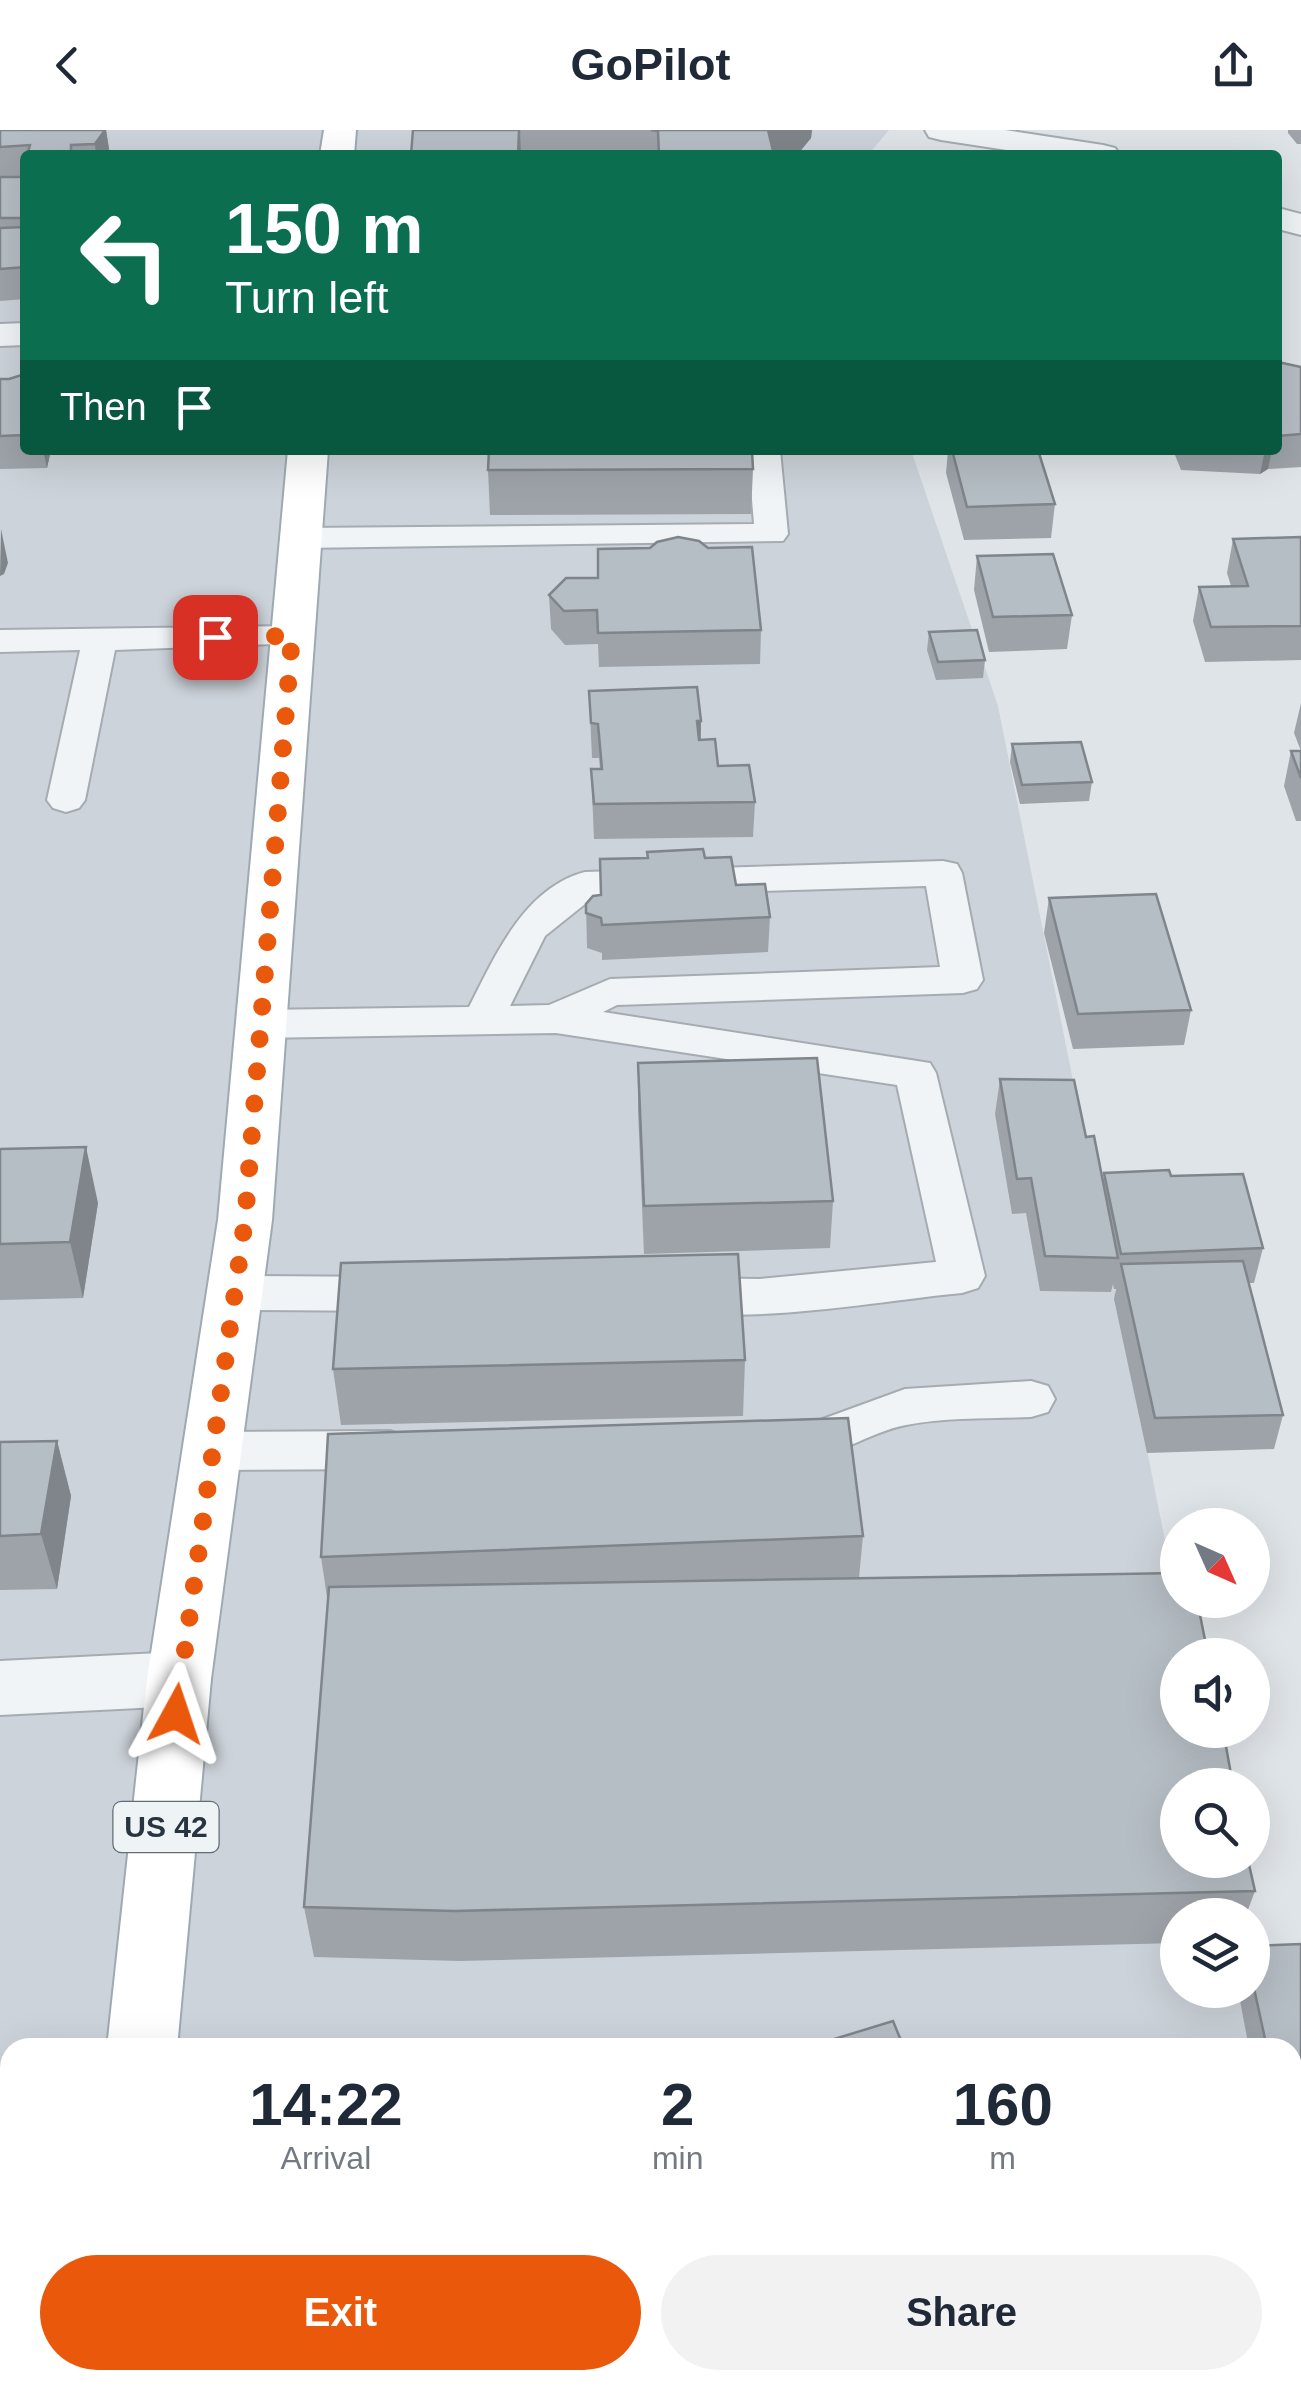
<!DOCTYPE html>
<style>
body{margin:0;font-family:Arial,sans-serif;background:#f2f2f3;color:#1f2937;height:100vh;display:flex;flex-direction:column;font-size:38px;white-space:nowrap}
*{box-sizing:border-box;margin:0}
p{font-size:32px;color:#747a83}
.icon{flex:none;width:55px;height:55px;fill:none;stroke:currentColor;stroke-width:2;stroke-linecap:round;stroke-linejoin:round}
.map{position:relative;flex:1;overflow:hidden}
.drawer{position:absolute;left:0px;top:1908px;width:1302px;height:352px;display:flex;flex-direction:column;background:#fff;border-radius:30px 30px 0 0;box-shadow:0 10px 40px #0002}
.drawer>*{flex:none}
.hud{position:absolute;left:20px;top:20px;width:1262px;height:305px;border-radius:10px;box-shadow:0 10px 40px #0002;background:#0b6e4f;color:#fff;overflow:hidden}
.needle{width:65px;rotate:135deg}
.fabs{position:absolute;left:1160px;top:1378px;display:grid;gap:20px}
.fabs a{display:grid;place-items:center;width:110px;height:110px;border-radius:50%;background:#fff;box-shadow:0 10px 40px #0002;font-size:50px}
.pin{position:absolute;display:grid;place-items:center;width:85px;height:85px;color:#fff;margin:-42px;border-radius:20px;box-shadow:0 5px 15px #0006}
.me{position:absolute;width:110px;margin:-55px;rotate:5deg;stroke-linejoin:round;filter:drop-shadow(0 0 8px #0008)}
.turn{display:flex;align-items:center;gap:35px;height:210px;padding:0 40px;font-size:45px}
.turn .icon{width:130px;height:130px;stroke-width:2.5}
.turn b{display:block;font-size:70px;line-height:85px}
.then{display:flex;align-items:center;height:95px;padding:0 40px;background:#0003;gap:20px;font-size:38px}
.eta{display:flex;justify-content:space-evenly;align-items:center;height:170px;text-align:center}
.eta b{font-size:60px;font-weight:600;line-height:70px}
.action{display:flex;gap:20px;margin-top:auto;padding:20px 40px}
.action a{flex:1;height:115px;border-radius:60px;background:#ea580c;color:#fff;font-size:40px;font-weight:600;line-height:115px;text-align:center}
.action a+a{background:#f2f2f3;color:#1f2937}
header{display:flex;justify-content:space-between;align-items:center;height:130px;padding:0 40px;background:#fff;font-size:45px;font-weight:600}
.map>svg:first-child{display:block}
</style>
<header><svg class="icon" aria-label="back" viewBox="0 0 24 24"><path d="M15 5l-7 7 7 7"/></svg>GoPilot<svg class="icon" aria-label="share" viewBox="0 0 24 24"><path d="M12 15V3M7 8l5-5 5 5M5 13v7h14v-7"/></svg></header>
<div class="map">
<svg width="1301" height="2258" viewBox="0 0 1301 2258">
<rect width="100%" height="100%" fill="#dfe4e8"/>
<path fill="#cdd3da" d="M 0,0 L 889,0 L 868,25 L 25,25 L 25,320 L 911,320 L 998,576 L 1188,1525 L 1178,1525 L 1178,1860 L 1252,1860 L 1267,1917 L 10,1918 L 10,2250 L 1292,2250 L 1293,2045 L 1301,2088 L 1301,2258 L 0,2258 Z"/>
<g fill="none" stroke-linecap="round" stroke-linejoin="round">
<g stroke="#a4acb2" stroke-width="4">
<g id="service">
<path d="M 748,320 L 780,320 L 788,404 L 783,411 L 301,418 L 289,415 L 284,408 L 289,401 L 301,398 L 754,394 Z"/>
<path d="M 292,496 L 304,499 L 309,506 L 304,513 L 115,520 L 85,670 L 79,678 L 66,682 L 53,678 L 47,670 L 80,520 L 0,522 L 0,500 Z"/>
<path d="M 943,731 L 957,734 L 962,743 L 983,850 L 977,859 L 963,863 L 617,875 L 603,882 L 930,933 L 936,943 L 985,1146 L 978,1158 L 962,1163 C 886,1170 734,1198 666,1177 L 659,1165 L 666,1153 L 682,1148 L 760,1149 L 936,1132 L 897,955 L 556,903 L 260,908 L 245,904 L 239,894 L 245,884 L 260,880 L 469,877 C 495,826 524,758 585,742 ZM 926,756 L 940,837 L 610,849 L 549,875 L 510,876 L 545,806 L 595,766 Z"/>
<path d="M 234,1146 L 398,1147 L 414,1152 L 421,1164 L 414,1176 L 398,1181 L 234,1180 L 218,1175 L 211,1163 L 218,1151 Z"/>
<path d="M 1031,1251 L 1048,1256 L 1055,1269 L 1048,1282 L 1031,1287 C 990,1289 947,1287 906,1295 C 859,1304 822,1341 772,1325 L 765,1312 L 772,1299 L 820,1290 L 905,1259 Z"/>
<path d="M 390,1301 L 407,1307 L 414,1320 L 407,1333 L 390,1339 L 212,1340 L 195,1334 L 188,1321 L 195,1308 L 212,1302 Z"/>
<rect x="436" y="2250" width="64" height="8"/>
</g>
</g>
<g stroke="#a4acb2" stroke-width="4">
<g id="minor">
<path d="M 925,0 L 1005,0 L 1103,15 L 1115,18 L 1120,25 L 1039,25 L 941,10 L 929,7 Z"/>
<path d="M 1278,78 L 1301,84 L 1301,105 L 1278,99 Z"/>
<path d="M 25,193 L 25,215 L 0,216 L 0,194 Z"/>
<path d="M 179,1522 L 201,1530 L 211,1549 L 201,1568 L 179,1576 L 0,1585 L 0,1531 Z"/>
</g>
</g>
<g stroke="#9eaab3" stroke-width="4">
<g id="primary">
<path d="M 324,0 L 356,0 L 354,25 L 320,25 Z"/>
<path d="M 288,320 L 328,320 L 272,1090 L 211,1549 L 177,1918 L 107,1918 L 147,1549 L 218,1090 Z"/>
<path d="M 67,2250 L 145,2250 L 144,2258 L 66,2258 Z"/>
</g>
</g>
<use href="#service" fill="#f1f4f6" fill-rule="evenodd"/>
<use href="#minor" fill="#f1f4f6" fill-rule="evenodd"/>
<use href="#primary" fill="#fff" fill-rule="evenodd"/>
</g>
<g fill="#9da3a9">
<path d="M 0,0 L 106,0 L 110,25 L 25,25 L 25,169 L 0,171 Z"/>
<path d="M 413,0 L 812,0 L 811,8 L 797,25 L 411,25 Z"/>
<path d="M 1288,0 L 1301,0 L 1301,14 L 1297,14 L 1288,3 Z"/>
<path d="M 1278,232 L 1301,237 L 1301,337 L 1268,339 L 1260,344 L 1181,340 L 1173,320 L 1278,320 Z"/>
<path d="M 25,244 L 25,320 L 51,320 L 47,338 L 0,339 L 0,249 L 9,249 Z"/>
<path d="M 948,320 L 1038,320 L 1055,374 L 1051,408 L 964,410 L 946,343 Z"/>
<path d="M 753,339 L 751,384 L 490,385 L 488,340 Z"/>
<path d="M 1301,407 L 1301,530 L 1205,532 L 1193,491 L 1199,457 L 1231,456 L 1227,443 L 1233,409 Z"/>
<path d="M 977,426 L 1072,485 L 1067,519 L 989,522 L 974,460 Z"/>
<path d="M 549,465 L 761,500 L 760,534 L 599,537 L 598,514 L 565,515 L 551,499 Z"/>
<path d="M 929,502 L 985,530 L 983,548 L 936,550 L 927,520 Z"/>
<path d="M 589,561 L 701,591 L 701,610 L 718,636 L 755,672 L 753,707 L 594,709 L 591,639 L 600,639 L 599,628 L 592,628 Z"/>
<path d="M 1301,573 L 1301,648 L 1301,621 L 1294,603 Z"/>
<path d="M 1012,614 L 1092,652 L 1089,671 L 1020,674 L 1010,632 Z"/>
<path d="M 1291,621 L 1301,648 L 1301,691 L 1296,691 L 1284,656 Z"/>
<path d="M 647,722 L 705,728 L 770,787 L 768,822 L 602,830 L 602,823 L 587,818 L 586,774 L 601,765 L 647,728 Z"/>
<path d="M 1049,768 L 1191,880 L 1184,915 L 1073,919 L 1044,803 Z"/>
<path d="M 638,933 L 833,1071 L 830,1118 L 644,1124 L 638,980 Z"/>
<path d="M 1000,949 L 1086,1007 L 1103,1050 L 1104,1043 L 1171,1046 L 1263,1118 L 1254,1153 L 1249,1153 L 1283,1285 L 1274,1319 L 1147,1323 L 1114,1169 L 1116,1159 L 1114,1159 L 1113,1154 L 1111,1162 L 1040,1161 L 1026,1083 L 1012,1084 L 995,984 Z"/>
<path d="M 0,1019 L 98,1073 L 83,1168 L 0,1170 Z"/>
<path d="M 745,1230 L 743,1286 L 341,1295 L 333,1239 Z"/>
<path d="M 57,1311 L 71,1366 L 57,1459 L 0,1460 L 0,1312 Z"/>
<path d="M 863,1406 L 859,1448 L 1255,1761 L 1246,1785 L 1178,1785 L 1178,1813 L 460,1831 L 314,1827 L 304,1777 L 328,1474 L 321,1427 Z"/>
<path d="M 1301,1814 L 1301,2091 L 1299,2083 L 1292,2084 L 1292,1918 L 1249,1918 L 1238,1860 L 1252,1860 L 1252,1816 Z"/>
<path d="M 602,2250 L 962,2250 L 939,2258 L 604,2258 Z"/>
</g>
<g fill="#7f858a">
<path d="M 106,0 L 110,25 L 96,25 L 95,14 Z"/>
<path d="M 519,0 L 520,0 L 521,25 L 518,25 Z"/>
<path d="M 768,0 L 812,0 L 811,8 L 797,25 L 766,25 Z"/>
<path d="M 43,320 L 51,320 L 47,338 Z"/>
<path d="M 1265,320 L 1272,320 L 1268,339 L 1260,344 Z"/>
<path d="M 1,399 L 8,433 L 4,444 L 0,446 Z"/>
<path d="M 697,591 L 701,591 L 700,625 Z"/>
<path d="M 86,1017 L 98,1073 L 83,1168 L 70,1112 Z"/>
<path d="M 57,1311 L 71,1366 L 57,1459 L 41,1404 Z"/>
<path d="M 903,2250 L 962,2250 L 939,2258 L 901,2258 Z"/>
</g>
<g fill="#b6bec5" stroke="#7f858a" stroke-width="2.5">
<path d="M 0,0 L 105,0 L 95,14 L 71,15 L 71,21 L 28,22 L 30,15 L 0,17 Z"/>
<path d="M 413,0 L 519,0 L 518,25 L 411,25 Z"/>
<path d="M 651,0 L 768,0 L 774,25 L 659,25 L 658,1 Z"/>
<rect x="0" y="47" width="25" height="41"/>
<path d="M 25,97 L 25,137 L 0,139 L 0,98 Z"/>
<path d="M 1278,232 L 1301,237 L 1301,304 L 1278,306 Z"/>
<path d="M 25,244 L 25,305 L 0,306 L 0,249 L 9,249 Z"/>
<path d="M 489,320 L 752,320 L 753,339 L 488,340 Z"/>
<path d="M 952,320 L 1038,320 L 1055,374 L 967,377 Z"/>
<path d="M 678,407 L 699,411 L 708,418 L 752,417 L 761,500 L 598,503 L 597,480 L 564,481 L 549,465 L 566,448 L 598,448 L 598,419 L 650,418 L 657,412 Z"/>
<path d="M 1301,407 L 1301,496 L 1211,497 L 1199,457 L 1248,456 L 1233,409 Z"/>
<path d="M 1053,424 L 1072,485 L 993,487 L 977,426 Z"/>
<path d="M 977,500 L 985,530 L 938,532 L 929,502 Z"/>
<path d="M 697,557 L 701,591 L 697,591 L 699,610 L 715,609 L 718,636 L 749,635 L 755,672 L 594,674 L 591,639 L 602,639 L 598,594 L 591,593 L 589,561 Z"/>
<path d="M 1081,612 L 1092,652 L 1022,655 L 1012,614 Z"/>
<path d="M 1291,621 L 1301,621 L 1301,648 Z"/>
<path d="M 703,719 L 705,728 L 731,727 L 736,755 L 765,754 L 770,787 L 602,795 L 601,788 L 586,783 L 586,774 L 593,766 L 601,765 L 600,729 L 648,728 L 647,722 Z"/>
<path d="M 1156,764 L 1191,880 L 1078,884 L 1049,768 Z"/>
<path d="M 817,928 L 833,1071 L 644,1076 L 638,933 Z"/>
<path d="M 1000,949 L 1074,950 L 1086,1007 L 1094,1006 L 1118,1128 L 1045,1126 L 1031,1048 L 1017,1049 Z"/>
<path d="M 86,1017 L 70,1112 L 0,1114 L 0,1019 Z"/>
<path d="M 1169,1040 L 1171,1046 L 1243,1044 L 1263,1118 L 1121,1124 L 1104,1043 Z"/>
<path d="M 738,1124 L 745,1230 L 333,1239 L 341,1133 Z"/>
<path d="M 1243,1131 L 1283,1285 L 1155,1288 L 1121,1134 Z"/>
<path d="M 848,1288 L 863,1406 L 321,1427 L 328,1304 Z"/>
<path d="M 57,1311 L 41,1404 L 0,1406 L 0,1312 Z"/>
<path d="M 1178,1443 L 1178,1470 L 1197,1470 L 1208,1525 L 1178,1525 L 1178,1600 L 1223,1600 L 1233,1655 L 1178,1655 L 1178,1730 L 1248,1730 L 1255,1761 L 455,1781 L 304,1777 L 329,1457 Z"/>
<path d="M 1301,1814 L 1301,2056 L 1296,2056 L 1292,2039 L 1292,1918 L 1267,1918 L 1252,1849 L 1252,1816 Z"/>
<path d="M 893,1891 L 904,1918 L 805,1918 Z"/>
<path d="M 613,2250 L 914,2250 L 917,2258 L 616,2258 Z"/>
</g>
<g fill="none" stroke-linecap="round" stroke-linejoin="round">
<path stroke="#ea580c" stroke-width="18" stroke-dasharray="0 32.4" d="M 176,1584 L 245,1090 L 292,506 L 215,507"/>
</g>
<g text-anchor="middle" stroke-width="8" stroke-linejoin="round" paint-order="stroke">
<rect fill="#eef3f6" stroke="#636d76" stroke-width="2.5" x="113.5" y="1672" width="105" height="50" rx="8"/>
<g font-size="30" font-weight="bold" fill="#28343f">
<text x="166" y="1707">US 42</text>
</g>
</g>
</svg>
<div class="fabs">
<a><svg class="needle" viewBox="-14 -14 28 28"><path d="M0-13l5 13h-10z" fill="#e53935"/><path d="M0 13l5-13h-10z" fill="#747a83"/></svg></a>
<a><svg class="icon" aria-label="sound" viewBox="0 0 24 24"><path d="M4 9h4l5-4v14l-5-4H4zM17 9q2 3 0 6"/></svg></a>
<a><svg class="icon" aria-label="search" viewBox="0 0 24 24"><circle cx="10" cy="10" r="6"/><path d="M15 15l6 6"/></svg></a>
<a><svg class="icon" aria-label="layers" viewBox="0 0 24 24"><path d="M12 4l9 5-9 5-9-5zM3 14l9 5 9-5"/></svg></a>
</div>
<div class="pin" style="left:215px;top:507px;background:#d93025"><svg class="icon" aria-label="arrive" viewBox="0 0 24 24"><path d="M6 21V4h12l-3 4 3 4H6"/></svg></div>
<svg class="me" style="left:176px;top:1584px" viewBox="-20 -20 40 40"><path d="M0-17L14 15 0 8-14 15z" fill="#ea580c" stroke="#fff" stroke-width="4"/></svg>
<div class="hud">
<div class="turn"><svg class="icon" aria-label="left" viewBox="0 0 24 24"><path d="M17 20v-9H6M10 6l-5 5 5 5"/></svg><div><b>150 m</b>Turn left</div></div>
<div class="then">Then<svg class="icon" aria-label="arrive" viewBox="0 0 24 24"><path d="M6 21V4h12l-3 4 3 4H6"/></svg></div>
</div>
<section class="drawer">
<div class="eta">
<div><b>14:22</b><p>Arrival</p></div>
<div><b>2</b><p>min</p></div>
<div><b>160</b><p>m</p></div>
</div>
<div class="action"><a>Exit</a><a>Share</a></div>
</section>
</div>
